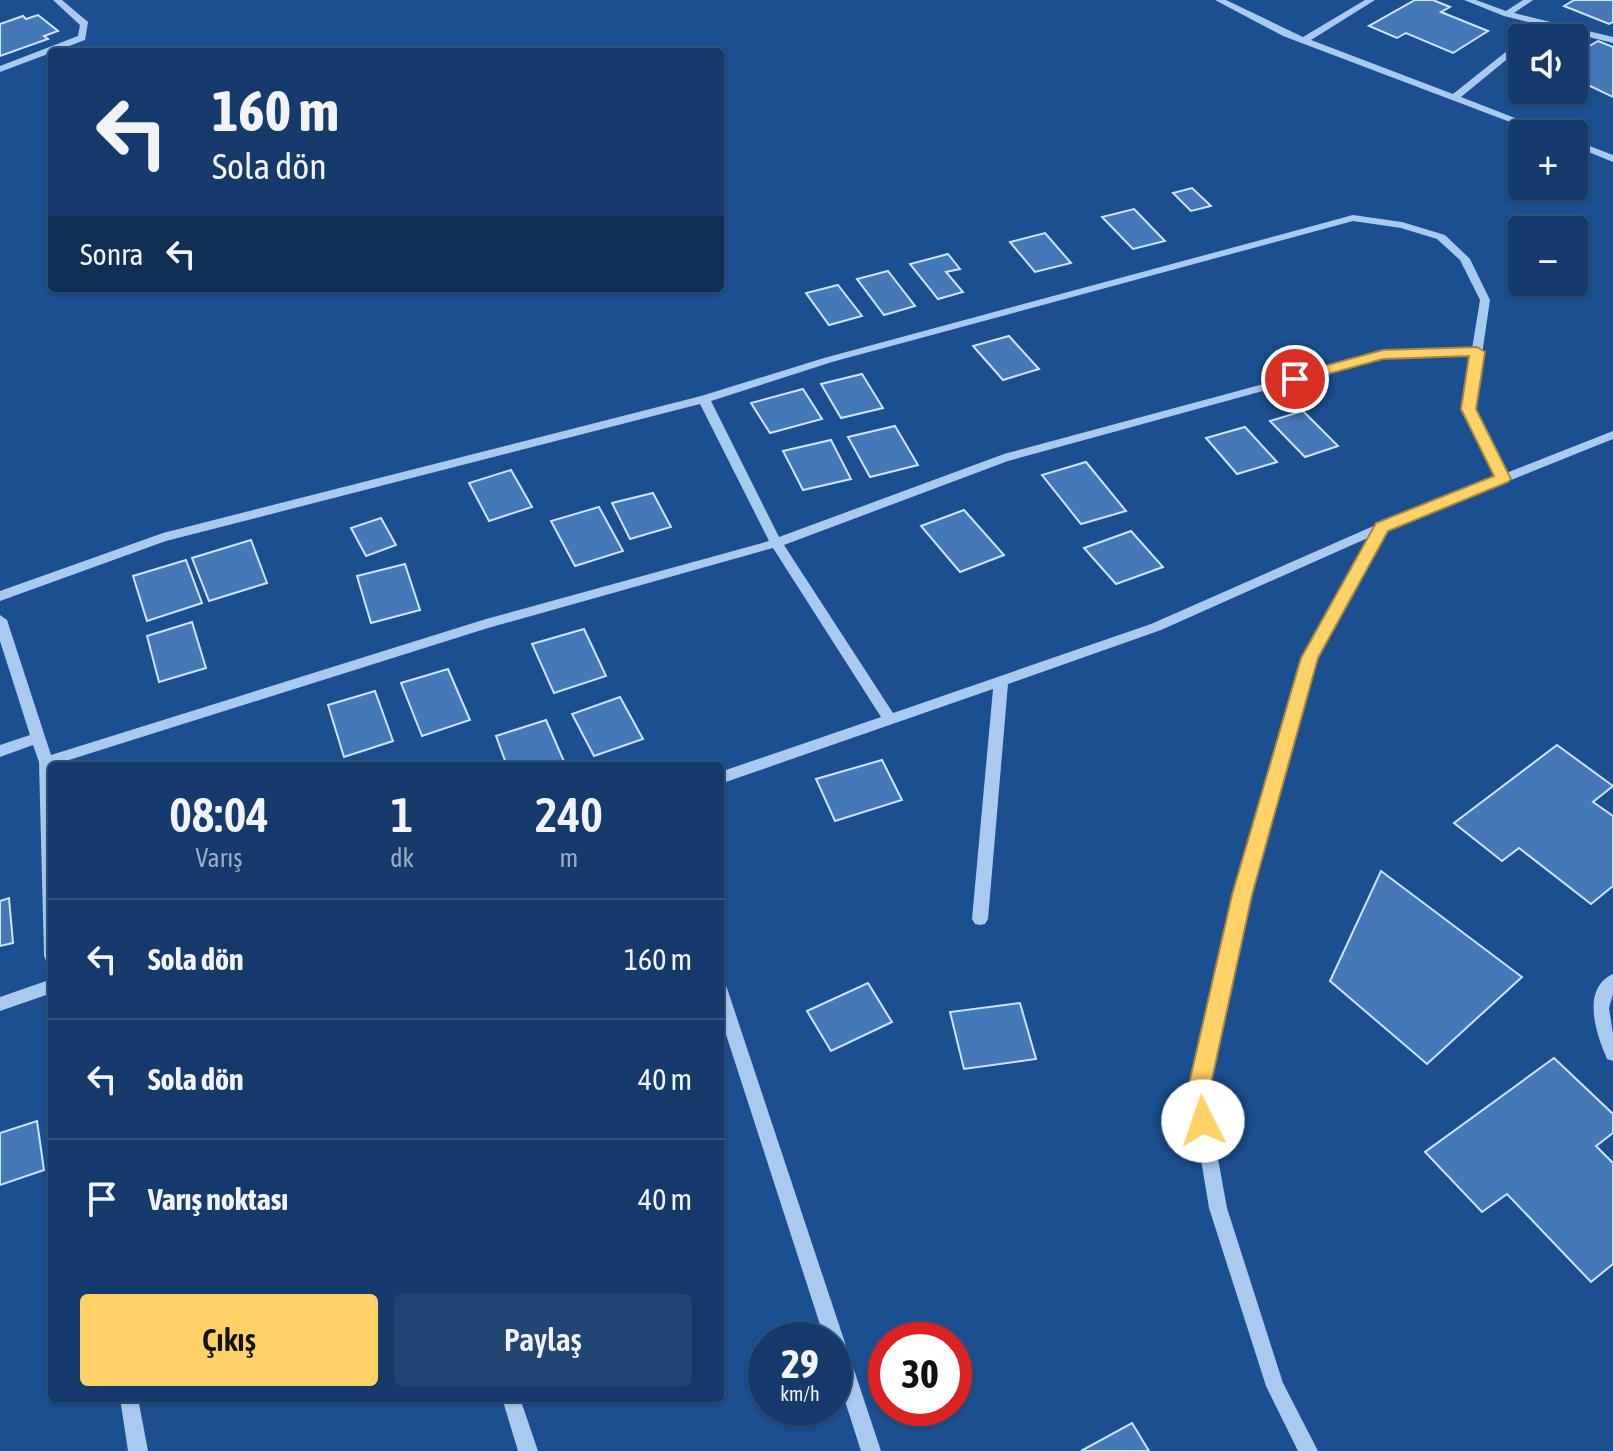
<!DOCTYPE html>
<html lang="tr">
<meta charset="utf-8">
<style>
body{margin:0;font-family:"Asap Condensed",sans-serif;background:#214673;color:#f1f3f6;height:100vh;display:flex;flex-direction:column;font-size:30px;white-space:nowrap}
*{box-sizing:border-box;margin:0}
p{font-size:26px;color:#9dadc1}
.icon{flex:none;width:44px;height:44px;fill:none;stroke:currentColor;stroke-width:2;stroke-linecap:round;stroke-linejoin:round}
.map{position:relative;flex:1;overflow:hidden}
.details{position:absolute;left:48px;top:762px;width:676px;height:640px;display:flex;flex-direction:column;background:#143b6b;border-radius:8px;box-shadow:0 2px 6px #0004,0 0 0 2px #33557e}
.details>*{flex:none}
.banner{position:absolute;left:48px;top:48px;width:676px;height:244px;border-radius:8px;box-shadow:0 2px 6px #0004,0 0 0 2px #33557e;background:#143b6b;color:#f1f3f6;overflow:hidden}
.buttons{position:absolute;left:1508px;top:24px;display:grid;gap:16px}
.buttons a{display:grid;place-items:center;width:80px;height:80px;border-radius:8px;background:#143b6b;box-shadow:0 2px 6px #0004,0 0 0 2px #33557e;font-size:40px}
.speed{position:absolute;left:748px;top:1322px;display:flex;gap:16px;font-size:40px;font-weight:700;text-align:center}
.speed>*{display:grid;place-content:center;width:104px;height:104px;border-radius:50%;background:#143b6b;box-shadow:0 2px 6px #0004,0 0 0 2px #33557e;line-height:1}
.speed small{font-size:20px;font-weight:400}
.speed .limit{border:12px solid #d22;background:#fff;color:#111}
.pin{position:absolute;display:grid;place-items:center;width:68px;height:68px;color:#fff;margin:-34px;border:4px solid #fff;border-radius:50%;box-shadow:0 2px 8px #0007}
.me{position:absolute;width:88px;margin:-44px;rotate:356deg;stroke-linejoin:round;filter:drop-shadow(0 0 6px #0008)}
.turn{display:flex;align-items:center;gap:28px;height:168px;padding:0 32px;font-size:36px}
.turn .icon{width:104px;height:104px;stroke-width:2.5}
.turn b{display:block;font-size:56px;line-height:68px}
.then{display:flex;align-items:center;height:76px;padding:0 32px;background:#0003;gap:16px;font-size:30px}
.eta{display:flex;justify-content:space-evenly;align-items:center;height:136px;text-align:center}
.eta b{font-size:48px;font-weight:600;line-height:56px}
.cta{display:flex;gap:16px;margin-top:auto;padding:16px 32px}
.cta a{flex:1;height:92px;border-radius:8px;background:#ffd166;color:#111;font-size:32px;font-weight:600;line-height:92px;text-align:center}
.cta a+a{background:#214673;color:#f1f3f6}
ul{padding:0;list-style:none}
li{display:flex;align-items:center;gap:24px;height:120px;padding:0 32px;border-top:2px solid #33557e}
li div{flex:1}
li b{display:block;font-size:30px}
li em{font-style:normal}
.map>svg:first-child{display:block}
</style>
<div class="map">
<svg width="1613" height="1451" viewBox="0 0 1613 1451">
<rect width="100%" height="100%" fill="#1b4f8f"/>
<g fill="#4478b7" stroke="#cfe3fa" stroke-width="2">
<path d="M 1415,0 L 1433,0 L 1450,7 L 1441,12 L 1488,31 L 1453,53 L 1406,33 L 1397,38 L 1369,26 Z"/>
<path d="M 1574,0 L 1613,0 L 1613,22 L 1609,24 L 1564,6 Z"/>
<path d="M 38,15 L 58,31 L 44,36 L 48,39 L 0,56 L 0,24 L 23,16 L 26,19 Z"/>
<path d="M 1598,41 L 1613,47 L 1613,97 L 1586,84 L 1574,91 L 1573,90 L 1574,55 Z"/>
<path d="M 1192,188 L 1211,206 L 1191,211 L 1173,193 Z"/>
<path d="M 1134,209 L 1165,241 L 1133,249 L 1102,217 Z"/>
<path d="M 1045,233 L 1071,263 L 1035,272 L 1010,242 Z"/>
<path d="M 948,254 L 960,269 L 946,272 L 963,292 L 938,299 L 910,264 Z"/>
<path d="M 888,271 L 915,306 L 884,315 L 857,279 Z"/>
<path d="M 838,285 L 862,316 L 829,325 L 806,293 Z"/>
<path d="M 1009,336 L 1039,369 L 1003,380 L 973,346 Z"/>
<path d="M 862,374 L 883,408 L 841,418 L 821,384 Z"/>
<path d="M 803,389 L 822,419 L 770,433 L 751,403 Z"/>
<path d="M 1303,411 L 1338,446 L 1305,457 L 1270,421 Z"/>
<path d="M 895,426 L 918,465 L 870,477 L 848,437 Z"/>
<path d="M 1245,427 L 1277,462 L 1237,474 L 1206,438 Z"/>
<path d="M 831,440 L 851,479 L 803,490 L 783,451 Z"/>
<path d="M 1086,462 L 1126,511 L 1081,524 L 1042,475 Z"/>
<path d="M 511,470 L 532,507 L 489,521 L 469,483 Z"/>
<path d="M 653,493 L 671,527 L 630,539 L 612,503 Z"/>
<path d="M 599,507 L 623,551 L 575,566 L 551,521 Z"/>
<path d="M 964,510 L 1004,555 L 960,572 L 921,526 Z"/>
<path d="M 381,518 L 396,545 L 366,556 L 351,528 Z"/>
<path d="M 1131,531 L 1163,567 L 1116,584 L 1084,548 Z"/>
<path d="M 251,540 L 267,583 L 209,601 L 192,558 Z"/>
<path d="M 186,560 L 202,603 L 147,621 L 133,576 Z"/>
<path d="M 405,564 L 420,610 L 371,623 L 357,576 Z"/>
<path d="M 192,622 L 206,668 L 159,682 L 147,636 Z"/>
<path d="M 584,629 L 606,676 L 554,693 L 532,644 Z"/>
<path d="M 448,669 L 470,720 L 422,736 L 401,683 Z"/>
<path d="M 375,691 L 393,741 L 344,757 L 328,705 Z"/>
<path d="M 620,697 L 643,739 L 594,756 L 572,714 Z"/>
<path d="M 546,720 L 566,766 L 507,766 L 496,736 Z"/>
<path d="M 1557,745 L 1613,786 L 1593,802 L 1613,816 L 1613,886 L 1591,904 L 1519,848 L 1502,861 L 1454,823 Z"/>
<path d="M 882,760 L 902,800 L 835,821 L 816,779 Z"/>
<path d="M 1381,871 L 1522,977 L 1427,1064 L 1330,981 Z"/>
<path d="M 9,898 L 13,943 L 0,946 L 0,901 Z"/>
<path d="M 868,983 L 892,1022 L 831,1051 L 807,1011 Z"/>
<path d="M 1020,1003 L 1036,1059 L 964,1069 L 950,1012 Z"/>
<path d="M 1554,1058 L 1613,1114 L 1613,1133 L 1596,1146 L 1613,1163 L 1613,1264 L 1591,1282 L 1507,1194 L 1482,1212 L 1425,1152 Z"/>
<path d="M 37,1121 L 44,1170 L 0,1185 L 0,1133 Z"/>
<path d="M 1132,1423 L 1149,1451 L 1081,1451 Z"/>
</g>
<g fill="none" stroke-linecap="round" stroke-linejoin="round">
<g fill="#a9c9ee" fill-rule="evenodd">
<path d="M 53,0 L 62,0 L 88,22 L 85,40 L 0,72 L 0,66 L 78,36 L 80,25 Z"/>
<path d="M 1215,0 L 1226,0 L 1303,37 L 1365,0 L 1375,0 L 1311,40 L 1453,94 L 1522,39 L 1522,47 L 1461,97 L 1556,134 L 1542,134 L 1283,36 Z"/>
<path d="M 1464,0 L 1476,0 L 1506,11 L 1523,0 L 1533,0 L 1514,13 L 1613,37 L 1613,43 L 1504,16 Z"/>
<path d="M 1574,140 L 1613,155 L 1613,162 L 1574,146 Z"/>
<path d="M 1353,215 L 1402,222 L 1445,235 L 1470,259 L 1490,300 L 1474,409 L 1506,473 L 1613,431 L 1613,439 L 1387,530 L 1316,658 L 1250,895 L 1206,1093 L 1227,1208 L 1283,1383 L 1318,1451 L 1298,1451 L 1266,1386 L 1209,1208 L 1190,1093 L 1234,895 L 1302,658 L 1370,537 L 1161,630 L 1008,684 L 988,919 L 985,924 L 980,925 L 975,924 L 972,919 L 993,689 L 720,784 L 720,772 L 881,717 L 773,548 L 488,628 L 53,765 L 52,963 L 46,961 L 44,956 L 39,762 L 33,745 L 0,757 L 0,745 L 30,735 L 0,641 L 0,615 L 7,620 L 51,755 L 486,619 L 769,541 L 700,404 L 166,541 L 0,601 L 0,591 L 163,533 L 701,396 L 824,358 ZM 1353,221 L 1401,228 L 1437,239 L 1460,260 L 1480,300 L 1472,349 L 1383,352 L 1004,454 L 779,537 L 711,401 L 832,362 ZM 1471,356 L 1462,409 L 1496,477 L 1378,524 L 1151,624 L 893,713 L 784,545 L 1008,461 L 1383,358 Z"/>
<path d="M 1613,974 L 1613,994 L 1609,1008 L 1613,1034 L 1613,1061 L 1607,1059 L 1605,1054 C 1595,1030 1582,988 1613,974 Z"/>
<path d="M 52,979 L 52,993 L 0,1011 L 0,997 Z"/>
<path d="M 720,984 L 726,986 L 728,991 L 881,1451 L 861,1451 L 834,1367 L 834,1340 L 825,1340 L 720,1016 Z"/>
<path d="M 120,1398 L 138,1398 L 148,1451 L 128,1451 Z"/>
<path d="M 502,1398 L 520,1398 L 538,1451 L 518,1451 Z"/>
</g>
</g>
<path fill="#ffd166" stroke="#a68842" stroke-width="2" d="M 1477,347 L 1485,352 L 1476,409 L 1511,479 L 1508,482 L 1388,531 L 1318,658 L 1252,895 L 1209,1093 L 1214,1121 L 1211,1129 L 1203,1132 L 1195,1129 L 1187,1093 L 1232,895 L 1301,658 L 1376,523 L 1494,476 L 1461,409 L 1469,356 L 1383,359 L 1295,383 L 1288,379 L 1290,375 L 1383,350 Z"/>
</svg>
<div class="buttons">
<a><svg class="icon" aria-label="sound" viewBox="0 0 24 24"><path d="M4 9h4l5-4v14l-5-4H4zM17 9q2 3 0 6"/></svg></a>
<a>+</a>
<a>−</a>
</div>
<div class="speed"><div>29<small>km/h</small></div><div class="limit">30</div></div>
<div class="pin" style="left:1295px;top:379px;background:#d93025"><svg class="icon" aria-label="arrive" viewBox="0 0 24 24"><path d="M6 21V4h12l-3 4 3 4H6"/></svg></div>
<svg class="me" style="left:1203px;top:1121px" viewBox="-20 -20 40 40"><circle r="19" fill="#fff"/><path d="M0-13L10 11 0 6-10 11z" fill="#ffd166"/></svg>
<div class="banner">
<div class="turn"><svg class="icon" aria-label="left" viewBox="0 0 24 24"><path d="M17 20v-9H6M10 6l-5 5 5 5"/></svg><div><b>160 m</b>Sola dön</div></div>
<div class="then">Sonra<svg class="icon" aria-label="left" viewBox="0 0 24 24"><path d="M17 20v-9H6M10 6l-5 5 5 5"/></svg></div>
</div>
<section class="details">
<div class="eta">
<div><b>08:04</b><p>Varış</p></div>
<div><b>1</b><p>dk</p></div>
<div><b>240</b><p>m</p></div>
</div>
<ul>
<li><svg class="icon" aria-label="left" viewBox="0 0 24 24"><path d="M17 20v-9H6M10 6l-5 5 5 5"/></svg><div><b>Sola dön</b></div><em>160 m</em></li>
<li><svg class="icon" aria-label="left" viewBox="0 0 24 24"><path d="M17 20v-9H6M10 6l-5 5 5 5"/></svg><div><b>Sola dön</b></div><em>40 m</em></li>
<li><svg class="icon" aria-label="arrive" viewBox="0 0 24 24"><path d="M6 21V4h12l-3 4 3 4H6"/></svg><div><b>Varış noktası</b></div><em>40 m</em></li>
</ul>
<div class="cta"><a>Çıkış</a><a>Paylaş</a></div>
</section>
</div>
